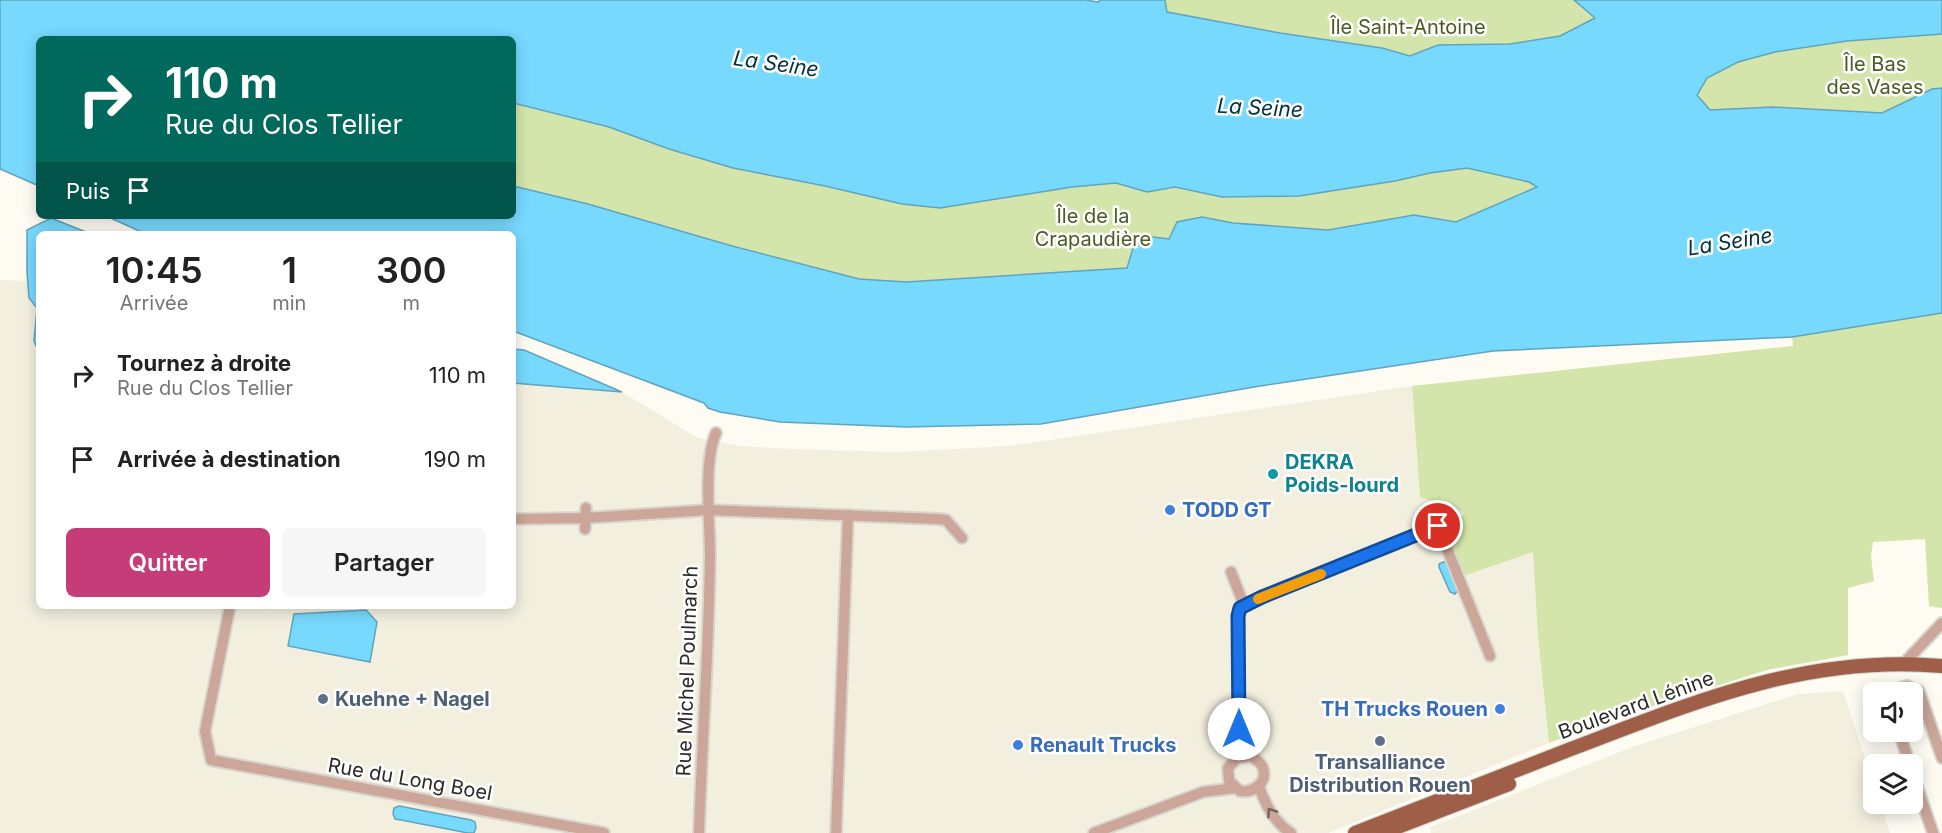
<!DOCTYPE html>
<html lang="fr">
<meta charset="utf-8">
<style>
body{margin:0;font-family:Inter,sans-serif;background:#f6f6f6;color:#222;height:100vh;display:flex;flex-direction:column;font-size:22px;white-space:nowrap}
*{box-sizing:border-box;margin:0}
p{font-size:20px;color:#767676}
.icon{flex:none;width:33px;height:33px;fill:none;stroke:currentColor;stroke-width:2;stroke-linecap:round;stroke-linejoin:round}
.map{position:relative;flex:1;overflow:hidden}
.details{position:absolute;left:36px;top:231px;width:480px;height:378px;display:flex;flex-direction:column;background:#fff;border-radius:9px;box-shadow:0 3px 15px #0003}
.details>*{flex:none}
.hud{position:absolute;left:36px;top:36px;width:480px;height:183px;border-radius:9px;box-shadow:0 3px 15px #0003;background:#00695c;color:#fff;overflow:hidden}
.controls{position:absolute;left:1863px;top:682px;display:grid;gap:12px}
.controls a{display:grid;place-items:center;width:60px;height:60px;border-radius:9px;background:#fff;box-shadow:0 3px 15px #0003;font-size:30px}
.pin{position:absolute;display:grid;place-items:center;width:51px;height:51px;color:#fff;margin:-26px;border:3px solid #fff;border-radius:50%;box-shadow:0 2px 6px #0007}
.me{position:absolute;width:66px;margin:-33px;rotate:0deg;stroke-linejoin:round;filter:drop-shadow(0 0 4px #0008)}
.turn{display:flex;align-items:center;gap:21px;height:126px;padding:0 30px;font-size:27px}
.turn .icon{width:78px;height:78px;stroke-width:2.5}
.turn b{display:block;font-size:42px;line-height:51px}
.then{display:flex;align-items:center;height:57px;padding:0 30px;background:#0003;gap:12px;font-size:22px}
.eta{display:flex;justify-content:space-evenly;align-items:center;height:102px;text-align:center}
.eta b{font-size:36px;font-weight:600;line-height:42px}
.action{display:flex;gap:12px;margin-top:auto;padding:12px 30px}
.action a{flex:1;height:69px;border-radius:9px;background:#c53c78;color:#fff;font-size:24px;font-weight:600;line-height:69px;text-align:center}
.action a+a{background:#f6f6f6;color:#222}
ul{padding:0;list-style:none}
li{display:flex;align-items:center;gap:18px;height:84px;padding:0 30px}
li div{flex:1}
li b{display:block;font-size:22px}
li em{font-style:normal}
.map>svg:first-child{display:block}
</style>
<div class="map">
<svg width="1942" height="833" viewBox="0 0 1942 833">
<rect width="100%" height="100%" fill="#fdfbf2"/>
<g fill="#f3efdf">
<path d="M 39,264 L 39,606 L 513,606 L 513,349 L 524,350 L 622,392 L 698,438 L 740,446 L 791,449 L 897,452 L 1009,446 L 1412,386 L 1420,497 L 1470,513 L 1531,504 L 1538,637 L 1549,743 L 1328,833 L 0,833 L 0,280 L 29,281 Z"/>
<path d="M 1843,691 L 1873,783 L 1874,804 L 1881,804 L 1890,833 L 1431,833 L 1431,827 L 1635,746 L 1798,694 Z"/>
</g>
<g fill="#d3e5aa">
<path d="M 1165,0 L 1574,0 L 1596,18 L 1560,36 L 1510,44 L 1438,45 L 1410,56 L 1382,48 L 1280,33 L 1166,12 Z"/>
<path d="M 1933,34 L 1942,34 L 1942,88 L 1932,89 L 1882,113 L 1773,107 L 1709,110 L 1697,95 L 1707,78 L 1738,62 L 1775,52 L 1847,41 Z"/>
<path d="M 513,103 L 609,127 L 669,149 L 902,204 L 1116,183 L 1147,192 L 1175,187 L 1222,197 L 1299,196 L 1395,181 L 1430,173 L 1467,168 L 1529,182 L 1538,187 L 1456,222 L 1413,215 L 1327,230 L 1233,223 L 1202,217 L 1127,268 L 906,282 L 859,279 L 732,246 L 588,204 L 513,186 Z"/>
<path d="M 1942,313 L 1942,608 L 1929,606 L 1925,539 L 1873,542 L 1871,556 L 1874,581 L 1848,588 L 1848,655 L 1767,670 L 1643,709 L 1549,743 L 1538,637 L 1533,552 L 1463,576 L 1450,546 L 1464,512 L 1420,497 L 1412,386 L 1793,346 L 1792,337 Z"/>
</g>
<g fill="#77d9fe" stroke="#60a4be" stroke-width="1.5">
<path d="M 0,0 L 1086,0 L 1098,2 L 1100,0 L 1165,0 L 1167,12 L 1280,33 L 1382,48 L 1410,56 L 1438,45 L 1510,44 L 1560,36 L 1595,18 L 1574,0 L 1942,0 L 1942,34 L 1847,41 L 1775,52 L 1738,62 L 1707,78 L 1697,95 L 1710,110 L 1773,107 L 1882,113 L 1932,89 L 1942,88 L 1942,313 L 1792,337 L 1493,351 L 1260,386 L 1041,424 L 906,427 L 780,422 L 720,412 L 708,408 L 704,403 L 513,331 L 513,234 L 146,234 L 106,216 L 513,216 L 513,186 L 588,204 L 732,246 L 859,279 L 906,282 L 1127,268 L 1137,235 L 1169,239 L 1177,222 L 1202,217 L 1233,223 L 1328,230 L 1414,215 L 1456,222 L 1537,187 L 1529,182 L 1467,168 L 1430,173 L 1395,181 L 1299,196 L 1222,197 L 1175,187 L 1147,192 L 1116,183 L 1072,187 L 940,208 L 902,204 L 825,186 L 733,168 L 669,149 L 609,127 L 513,103 L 513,39 L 39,39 L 39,186 L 0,169 Z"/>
<path d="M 51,218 L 91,234 L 39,234 L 39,353 L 34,341 L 37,308 L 29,298 L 27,272 L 27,230 Z"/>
<path d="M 513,349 L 524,350 L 622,392 L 513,383 Z"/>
<path d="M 1443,562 L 1447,563 L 1458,590 L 1455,594 L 1450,592 L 1439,567 L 1439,564 Z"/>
<path d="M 366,610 L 377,622 L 370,662 L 288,646 L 294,614 Z"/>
<path d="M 399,806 L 471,820 L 475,822 L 476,828 L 474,833 L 468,833 L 401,820 L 395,819 L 393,814 L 394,808 Z"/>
</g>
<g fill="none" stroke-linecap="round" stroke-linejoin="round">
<g stroke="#d7d5cd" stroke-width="14">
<g id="minor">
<path d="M 513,519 L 586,518 L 709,510 L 938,519 L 946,520 L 962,538"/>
<path d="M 585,529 L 586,508"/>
<path d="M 1231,572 L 1244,605"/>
<path d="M 230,606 L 205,731 L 211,760 L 604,833"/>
<path d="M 1907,664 L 1908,659 L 1942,623"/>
<path d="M 1886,693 L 1907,686 L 1919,691 L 1942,758"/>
<path d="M 1240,731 C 1242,738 1244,748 1249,754 C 1253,759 1260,760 1263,768 C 1268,783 1253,793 1240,791 L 1229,781 L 1228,768 L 1237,758 L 1250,756"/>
<path d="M 1899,732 L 1910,765"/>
<path d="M 1235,759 L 1239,729 L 1239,611 L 1244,605 L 1262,597 L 1438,526 L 1490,656"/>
<path d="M 1912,772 L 1933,833"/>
<path d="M 1259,786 C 1265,805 1274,822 1291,833"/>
<path d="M 699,833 C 702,741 709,648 710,555 C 710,522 703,462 716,433"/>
<path d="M 836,833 L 848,515"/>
<path d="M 1094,833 L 1203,792 L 1235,788"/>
</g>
</g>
<g stroke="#d7d5cd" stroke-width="16">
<g id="major">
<path d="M 1355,833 C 1429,804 1502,776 1576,747 C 1697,701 1809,654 1942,666"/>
<path d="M 1382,833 L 1509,784"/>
</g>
</g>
<use href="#minor" stroke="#cba699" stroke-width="10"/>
<use href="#major" stroke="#9e5e48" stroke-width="14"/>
</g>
<defs><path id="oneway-chevron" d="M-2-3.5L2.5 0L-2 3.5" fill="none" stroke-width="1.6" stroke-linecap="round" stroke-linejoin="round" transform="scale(1.5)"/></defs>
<use stroke="#73625a" href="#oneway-chevron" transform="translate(1271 812) rotate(-124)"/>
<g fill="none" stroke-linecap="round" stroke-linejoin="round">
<g stroke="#114b97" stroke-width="15">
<path id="route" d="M 1239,729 L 1238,616 L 1240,608 L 1262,597 L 1438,526"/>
</g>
<use href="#route" stroke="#1a73e8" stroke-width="10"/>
<path stroke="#f59e0b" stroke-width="10" d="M 1258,599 L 1321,574"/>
</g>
<circle fill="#0f9aa8" stroke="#fff" stroke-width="2" cx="1273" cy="474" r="6"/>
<g fill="#3f7fe0" stroke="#fff" stroke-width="2">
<circle cx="1170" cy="510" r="6"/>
<circle cx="1500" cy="709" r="6"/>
<circle cx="1018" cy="745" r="6"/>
</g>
<g fill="#5c6f8a" stroke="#fff" stroke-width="2">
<circle cx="323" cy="699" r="6"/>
<circle cx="1380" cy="741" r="6"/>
</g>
<g text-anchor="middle" stroke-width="5" stroke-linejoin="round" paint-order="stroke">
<g font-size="20" fill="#4c5921" stroke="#fff">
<text x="1408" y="34">Île Saint-Antoine</text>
<text x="1875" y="71">Île Bas<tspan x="1875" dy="23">des Vases</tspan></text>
<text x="1093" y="223">Île de la<tspan x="1093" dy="23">Crapaudière</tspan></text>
</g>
<g font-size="20" font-weight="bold" fill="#0d838f" stroke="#fff" text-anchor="start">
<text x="1285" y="469">DEKRA<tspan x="1285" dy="23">Poids-lourd</tspan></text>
</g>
<g font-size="20" font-weight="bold" fill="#366cbe" stroke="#fff" text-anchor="start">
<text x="1182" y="517">TODD GT</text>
<text x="1488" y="716" text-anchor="end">TH Trucks Rouen</text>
<text x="1030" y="752">Renault Trucks</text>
</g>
<g font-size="20" fill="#2b2a27" stroke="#fff">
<text transform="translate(687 671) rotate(-88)" y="7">Rue Michel Poulmarch</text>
<text transform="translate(1636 705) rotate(-20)" y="7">Boulevard Lénine</text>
<text transform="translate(410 779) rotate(10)" y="7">Rue du Long Boel</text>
</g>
<g font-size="20" font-weight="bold" fill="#4e5e75" stroke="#fff" text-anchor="start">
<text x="335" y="706">Kuehne + Nagel</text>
<text x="1380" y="769" text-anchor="middle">Transalliance<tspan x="1380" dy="23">Distribution Rouen</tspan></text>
</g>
<g font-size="21" font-style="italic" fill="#013140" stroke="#fff">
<text transform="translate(776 64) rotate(8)" y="7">La Seine</text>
<text transform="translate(1260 108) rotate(3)" y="7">La Seine</text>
<text transform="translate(1730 242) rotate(-9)" y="7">La Seine</text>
</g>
</g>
</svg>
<div class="controls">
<a><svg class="icon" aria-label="sound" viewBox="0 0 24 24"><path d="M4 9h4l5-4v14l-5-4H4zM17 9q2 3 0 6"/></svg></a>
<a><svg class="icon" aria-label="layers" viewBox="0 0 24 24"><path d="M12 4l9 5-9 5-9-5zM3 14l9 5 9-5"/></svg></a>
</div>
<div class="pin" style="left:1438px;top:526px;background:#d93025"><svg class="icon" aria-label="arrive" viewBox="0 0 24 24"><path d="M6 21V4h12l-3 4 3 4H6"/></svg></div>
<svg class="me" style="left:1239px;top:729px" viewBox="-20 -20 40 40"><circle r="19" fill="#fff"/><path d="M0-13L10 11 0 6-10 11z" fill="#1a73e8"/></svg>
<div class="hud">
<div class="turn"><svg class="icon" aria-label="right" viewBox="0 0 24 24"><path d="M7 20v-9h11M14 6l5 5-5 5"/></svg><div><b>110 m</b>Rue du Clos Tellier</div></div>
<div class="then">Puis<svg class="icon" aria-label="arrive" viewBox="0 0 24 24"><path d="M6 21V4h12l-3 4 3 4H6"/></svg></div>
</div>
<section class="details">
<div class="eta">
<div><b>10:45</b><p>Arrivée</p></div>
<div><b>1</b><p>min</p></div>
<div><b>300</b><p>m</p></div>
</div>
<ul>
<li><svg class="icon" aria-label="right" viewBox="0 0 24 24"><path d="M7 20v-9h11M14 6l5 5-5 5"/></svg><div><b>Tournez à droite</b><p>Rue du Clos Tellier</p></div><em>110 m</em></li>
<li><svg class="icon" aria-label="arrive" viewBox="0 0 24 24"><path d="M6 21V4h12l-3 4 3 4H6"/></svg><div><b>Arrivée à destination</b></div><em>190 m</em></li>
</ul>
<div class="action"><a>Quitter</a><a>Partager</a></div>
</section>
</div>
